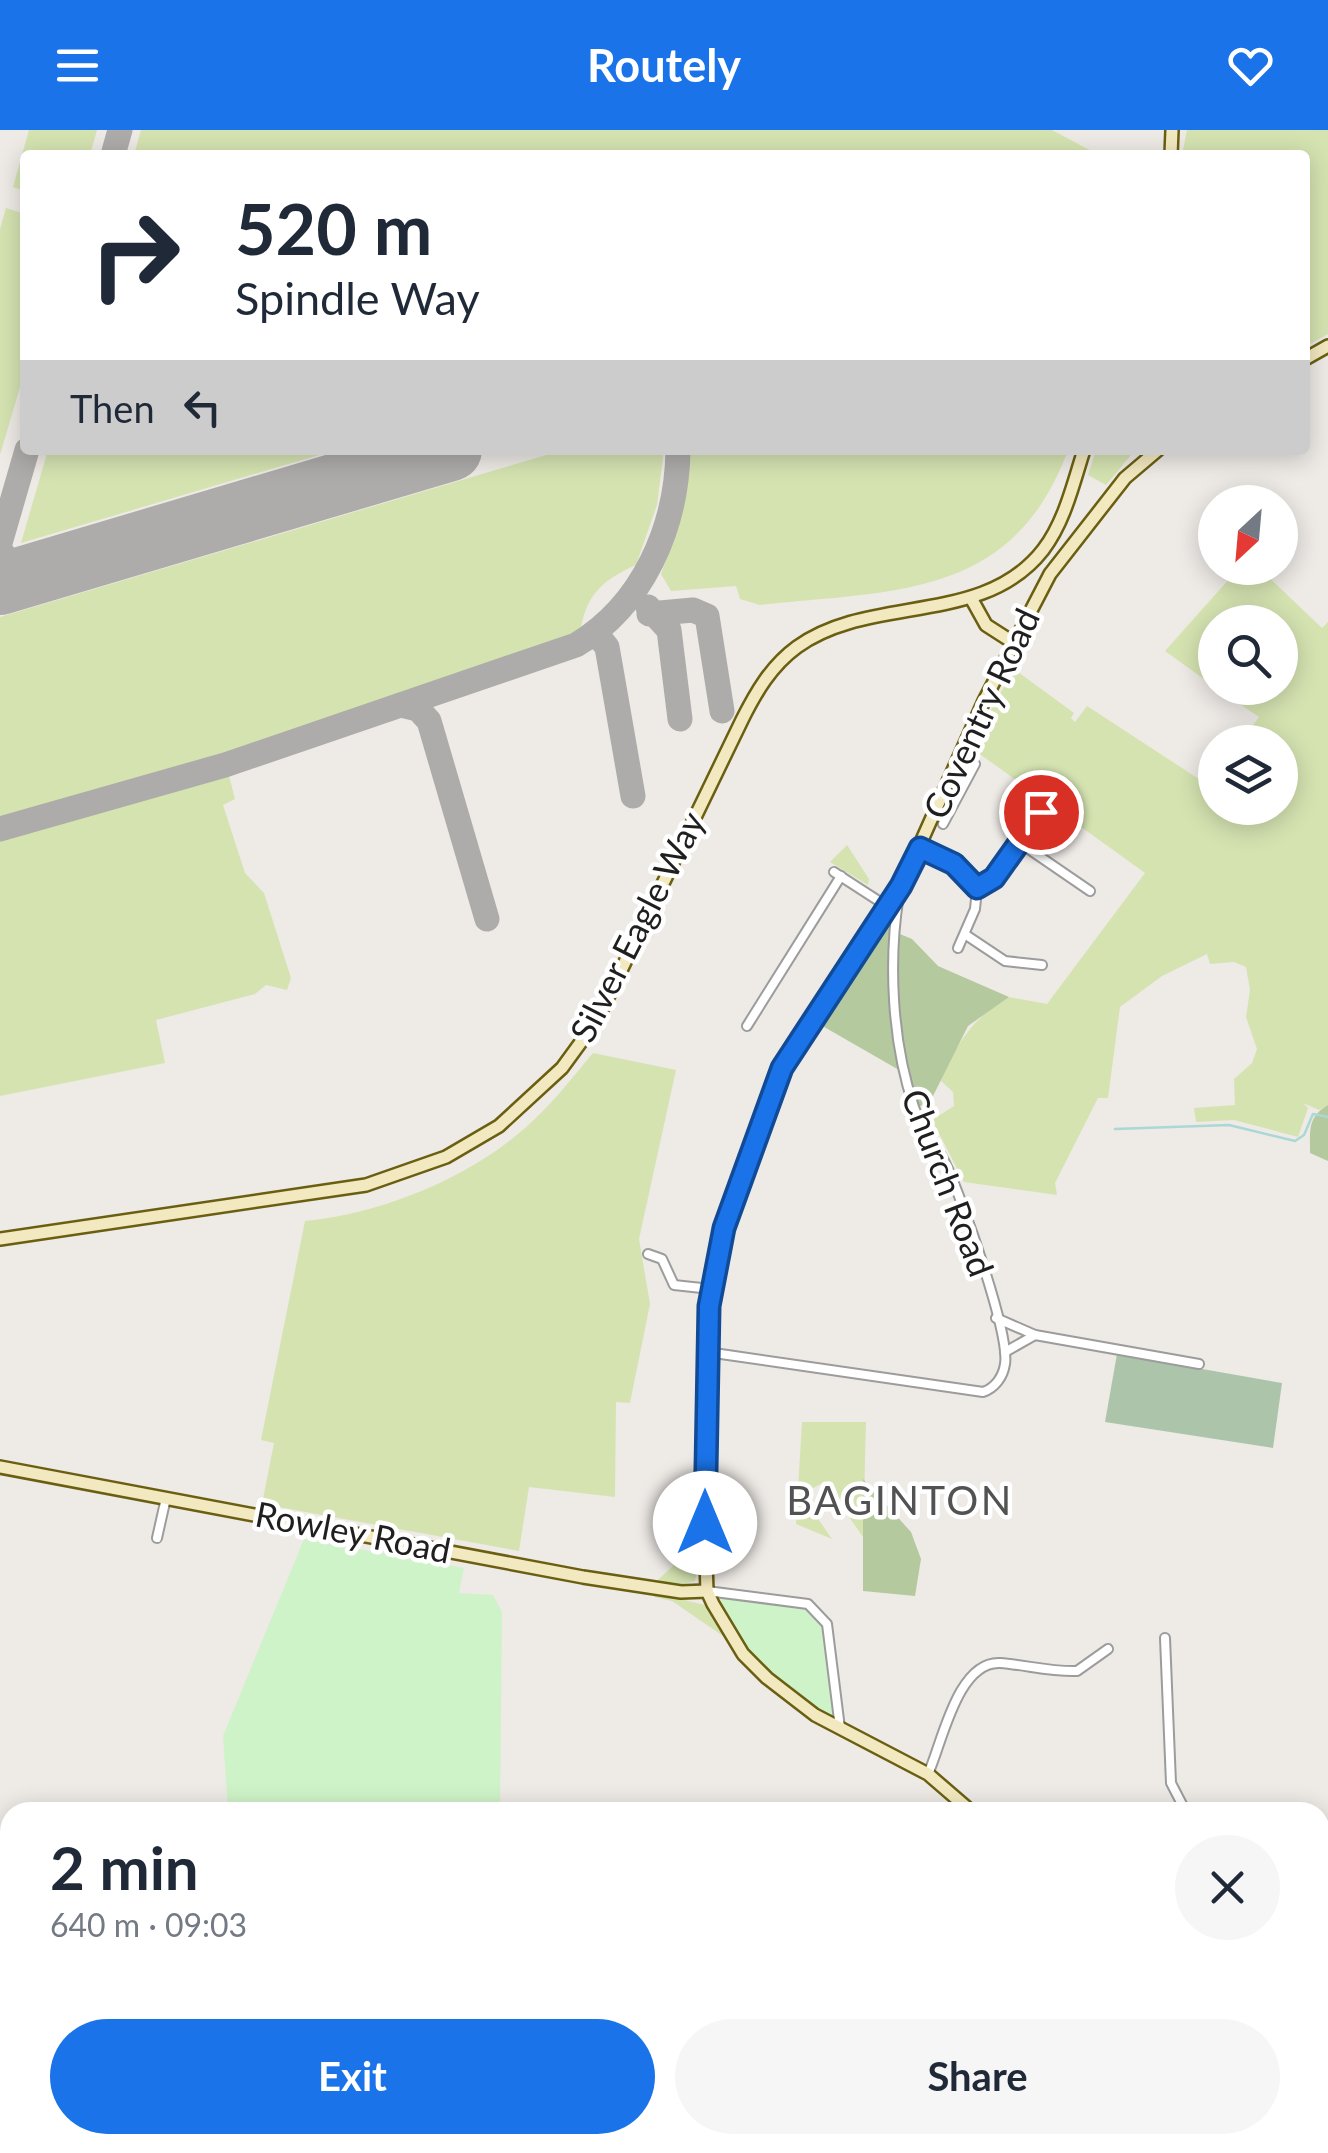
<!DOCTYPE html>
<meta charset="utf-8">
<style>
body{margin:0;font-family:Lato,sans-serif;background:#f6f6f7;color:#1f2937;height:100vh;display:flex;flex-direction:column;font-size:38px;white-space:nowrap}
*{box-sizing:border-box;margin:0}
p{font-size:32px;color:#747a83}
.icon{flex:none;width:55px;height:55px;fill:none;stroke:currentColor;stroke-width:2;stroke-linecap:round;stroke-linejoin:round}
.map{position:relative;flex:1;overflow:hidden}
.panel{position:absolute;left:0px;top:1672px;width:1330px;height:352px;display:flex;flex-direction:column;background:#fff;border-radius:30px 30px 0 0;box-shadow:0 5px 25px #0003}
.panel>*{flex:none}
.banner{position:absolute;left:20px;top:20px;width:1290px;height:305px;border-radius:10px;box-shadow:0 5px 25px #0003;background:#fff;color:#1f2937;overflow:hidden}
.needle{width:65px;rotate:206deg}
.fabs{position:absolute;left:1198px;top:355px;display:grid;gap:20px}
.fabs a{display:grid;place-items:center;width:100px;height:100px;border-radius:50%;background:#fff;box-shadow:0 5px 25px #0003;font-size:50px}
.pin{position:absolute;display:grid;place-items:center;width:85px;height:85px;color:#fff;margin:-42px;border:5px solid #fff;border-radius:50%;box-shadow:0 2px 10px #0007}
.me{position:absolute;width:110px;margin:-55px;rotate:0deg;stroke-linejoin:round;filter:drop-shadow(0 0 8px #0008)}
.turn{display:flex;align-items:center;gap:35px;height:210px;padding:0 50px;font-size:45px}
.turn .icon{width:130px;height:130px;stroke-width:2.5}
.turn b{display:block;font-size:70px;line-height:85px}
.then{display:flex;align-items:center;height:95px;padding:0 50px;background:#0003;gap:20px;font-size:38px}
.round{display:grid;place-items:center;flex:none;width:105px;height:105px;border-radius:52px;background:#f6f6f7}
.head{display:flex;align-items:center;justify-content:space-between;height:170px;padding:0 50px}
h1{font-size:60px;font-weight:700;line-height:75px}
.button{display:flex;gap:20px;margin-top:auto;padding:20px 50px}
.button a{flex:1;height:115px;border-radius:60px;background:#1a73e8;color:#fff;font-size:40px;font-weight:700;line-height:115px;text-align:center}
.button a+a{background:#f6f6f7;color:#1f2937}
header{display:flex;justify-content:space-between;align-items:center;height:130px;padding:0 50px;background:#1a73e8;color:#fff;font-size:45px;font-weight:700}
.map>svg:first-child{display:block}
</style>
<header><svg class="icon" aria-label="menu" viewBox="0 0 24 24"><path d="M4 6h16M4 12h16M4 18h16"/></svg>Routely<svg class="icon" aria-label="heart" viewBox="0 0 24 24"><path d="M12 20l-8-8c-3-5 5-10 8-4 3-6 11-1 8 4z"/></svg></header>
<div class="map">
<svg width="1328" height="2023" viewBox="0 0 1328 2023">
<rect width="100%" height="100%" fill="#eeeae6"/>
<g fill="#d5e3b1">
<path d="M 29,0 L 97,0 L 90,25 L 25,25 L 25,61 L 13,57 Z"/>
<path d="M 141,0 L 1052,0 L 1099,25 L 134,25 Z"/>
<path d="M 1187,0 L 1328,0 L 1328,204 L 1305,217 L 1305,25 L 1182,25 Z"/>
<path d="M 6,78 L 25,84 L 25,240 L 0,325 L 0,99 Z"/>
<path d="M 48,320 L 336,320 L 21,413 Z"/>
<path d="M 563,320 L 664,320 L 657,375 L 636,435 C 605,449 588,462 581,497 L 564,508 L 223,624 L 0,687 L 0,487 Z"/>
<path d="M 689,320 L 1068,320 C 1013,469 896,460 760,475 L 740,469 L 736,456 L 671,461 L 661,444 L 675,405 Z"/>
<path d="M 1096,320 L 1135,320 L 1106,355 L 1088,345 Z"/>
<path d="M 1239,438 L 1259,438 L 1322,498 L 1328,492 L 1328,975 L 1319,980 L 1303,973 L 1308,978 L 1298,1007 L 1234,990 L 1196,992 L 1194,978 L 1235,975 L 1234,949 L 1252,933 L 1257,919 L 1246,887 L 1250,860 L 1246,837 L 1234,832 L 1210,834 L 1207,824 L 1162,846 L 1120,877 L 1108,968 L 1098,968 L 1055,1053 L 1057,1065 L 964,1052 L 932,990 L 954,976 L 953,962 L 940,950 C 958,913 972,888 1009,867 L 1047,874 L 1145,743 L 970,617 L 1014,539 L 1074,583 L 1071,588 L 1075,592 L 1087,576 L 1208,655 L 1215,647 L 1215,678 L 1280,678 L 1280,612 L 1240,612 L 1259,587 L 1216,558 L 1280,558 L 1280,492 L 1215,492 L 1215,557 L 1165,521 Z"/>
<path d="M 228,642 L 235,669 L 223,675 L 245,743 L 264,763 L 291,848 L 287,860 L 266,855 L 255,864 L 156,890 L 165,933 L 0,966 L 0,711 Z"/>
<path d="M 847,715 L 869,749 L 868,755 L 830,732 Z"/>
<path d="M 593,923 L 676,940 L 639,1109 L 650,1174 L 630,1273 L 616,1272 L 615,1367 L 529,1357 L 519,1421 L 262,1374 L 274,1313 L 261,1310 L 305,1091 C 387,1083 483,1043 542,982 C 560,964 576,943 593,923 Z"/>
<path d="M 802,1292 L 866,1292 L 863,1407 L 825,1352 L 801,1364 L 832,1409 L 796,1394 Z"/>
<path d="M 705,1406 L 695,1451 L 683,1454 L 657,1451 Z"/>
<path d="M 655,1463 L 705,1475 L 726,1508 L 672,1471 L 654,1467 Z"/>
<path d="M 1124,2015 L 1226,2015 L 1231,2023 L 1138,2023 Z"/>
</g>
<g fill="#b5c99f">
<path d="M 901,757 L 895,802 L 912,809 L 938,836 L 1009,867 L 968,896 L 930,972 L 914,979 L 906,944 L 812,890 Z"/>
<path d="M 1328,975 L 1328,1031 L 1310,1023 C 1311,1005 1305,988 1328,975 Z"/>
<path d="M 863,1349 L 911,1402 L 921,1429 L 915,1466 L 863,1461 Z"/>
</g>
<path fill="#acc5aa" d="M 1117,1224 L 1282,1253 L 1273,1318 L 1105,1292 Z"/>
<g fill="#cff3c8">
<path d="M 304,1409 L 464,1438 L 459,1463 L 493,1465 L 502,1482 L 500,1682 L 228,1682 L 223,1606 Z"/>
<path d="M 720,1466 L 813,1480 L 824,1496 L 833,1586 C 799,1583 721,1502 720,1466 Z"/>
</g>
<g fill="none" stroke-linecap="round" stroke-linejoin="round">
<g stroke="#abd7d7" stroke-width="2.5">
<path d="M 1115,999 L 1229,995 L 1295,1011 L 1304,1005 L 1313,984 L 1328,987"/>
<path d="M 332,2015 L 355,2023"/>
<path d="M 375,2023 L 394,2020"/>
</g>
<g stroke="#abd7d7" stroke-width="18">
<path d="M 394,2015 L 395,2023"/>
<path d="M 1035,2015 L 1044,2023"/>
</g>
<g stroke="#aeacaa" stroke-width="25">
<path d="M 113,25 L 120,0"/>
<path d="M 0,413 L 27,320"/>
<path d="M 0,420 L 15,439 L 35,444"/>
<path d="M 648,477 L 669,500 L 680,589"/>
<path d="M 649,484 L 693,480 L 707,486 L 722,581"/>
<path d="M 590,507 L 599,507 L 607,517 L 633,666"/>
<path d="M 401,575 L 418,579 L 429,591 L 487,789"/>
<path d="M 0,699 L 225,635 L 576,515 C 643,475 677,397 678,320"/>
</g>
<path stroke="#aeacaa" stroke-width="62" d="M 0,454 L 451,320"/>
<g stroke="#9c9c9c" stroke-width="12">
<g id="street">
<path d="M 943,694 L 975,634"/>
<path d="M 1020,713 L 1090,761"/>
<path d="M 920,718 L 963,741 L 977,759 L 975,779 L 958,818"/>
<path d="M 834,742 L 888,777"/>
<path d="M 977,759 L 994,748 L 1041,681"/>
<path d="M 966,805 L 1005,831 L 1042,835"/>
<path d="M 747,896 L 841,746"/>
<path d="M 648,1124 L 662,1129 L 674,1155 L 711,1159"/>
<path d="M 996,1188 L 1035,1205 L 1199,1234"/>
<path d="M 707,1222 L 983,1262 C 995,1258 1003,1247 1005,1234 C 1010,1204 962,1069 947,1037 C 938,1016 921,999 914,977 C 892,913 888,831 899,765"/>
<path d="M 1005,1222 L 1035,1205"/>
<path d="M 157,1408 L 166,1368"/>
<path d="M 707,1461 L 808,1474 L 827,1494 L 840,1598"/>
<path d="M 1165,1508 L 1171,1653 L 1186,1682"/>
<path d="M 928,1644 C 942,1614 957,1531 1000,1533 C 1026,1535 1051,1542 1077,1541 L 1108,1519"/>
<path d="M 1320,1900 L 1328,1911"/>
</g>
</g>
<g stroke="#6a5f11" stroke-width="16">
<g id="secondary">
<path d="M 1171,25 L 1172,0"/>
<path d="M 1305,229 L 1328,216"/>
<path d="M 971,468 L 986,495 L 1014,513"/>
<path d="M 0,1109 L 366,1055 L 446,1027 L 499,996 L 562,938 L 597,890 L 742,590 C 756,562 771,536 797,517 C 870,464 983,497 1043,420 C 1065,391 1073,354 1084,320"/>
<path d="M 0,1337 L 583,1447 L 681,1462 L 707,1461"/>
<path d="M 972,1682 L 928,1644 L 815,1585 L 767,1548 L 743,1524 L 713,1474 L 707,1461 L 705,1402 L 711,1159 L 724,1097 L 781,939 L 901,757 L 984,571 L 1050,444 L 1125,348 L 1158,320"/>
<path d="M 1320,1931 L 1328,1950"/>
</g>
</g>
<g stroke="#c7388b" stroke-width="19">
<g id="highway">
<path d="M 0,1980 L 10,1986"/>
<path d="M 0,1999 L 10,2005"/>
<path d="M 27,2015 L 41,2023"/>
<path d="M 60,2015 L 74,2023"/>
</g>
</g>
<use href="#street" stroke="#fff" stroke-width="8"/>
<use href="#secondary" stroke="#f3e9c0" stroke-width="11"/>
<use href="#highway" stroke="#dd96b4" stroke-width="14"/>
</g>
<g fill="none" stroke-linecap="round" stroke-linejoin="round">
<g stroke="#114b97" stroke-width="25">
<path id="route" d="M 705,1393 L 709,1176 L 724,1098 L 782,938 L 901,756 L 920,718 L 954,734 L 977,758 L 994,748 L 1041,682"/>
</g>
<use href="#route" stroke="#1a73e8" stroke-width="18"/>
</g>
<g text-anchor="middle" stroke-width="9" stroke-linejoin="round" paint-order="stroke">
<g font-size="35" fill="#1f1f1f" stroke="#fff">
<text transform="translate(982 584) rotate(-65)" y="12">Coventry Road</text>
<text transform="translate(638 797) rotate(-63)" y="12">Silver Eagle Way</text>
<text transform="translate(947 1053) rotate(69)" y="12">Church Road</text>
<text transform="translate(353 1403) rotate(11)" y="12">Rowley Road</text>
</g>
<g font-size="40" letter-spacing="2.5" fill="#525252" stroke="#fff">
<text x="900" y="1385">BAGINTON</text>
</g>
</g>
</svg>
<div class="fabs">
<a><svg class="needle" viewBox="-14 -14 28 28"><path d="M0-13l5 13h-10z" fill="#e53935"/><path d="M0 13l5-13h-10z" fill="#747a83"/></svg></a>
<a><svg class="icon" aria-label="search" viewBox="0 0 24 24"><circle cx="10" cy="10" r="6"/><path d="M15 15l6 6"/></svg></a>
<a><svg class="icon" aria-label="layers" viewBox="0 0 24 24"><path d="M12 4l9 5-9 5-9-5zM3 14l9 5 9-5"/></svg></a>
</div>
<div class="pin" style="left:1041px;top:682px;background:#d93025"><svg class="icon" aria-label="arrive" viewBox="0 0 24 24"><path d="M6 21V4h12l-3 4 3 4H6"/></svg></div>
<svg class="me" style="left:705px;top:1393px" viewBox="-20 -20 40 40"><circle r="19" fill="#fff"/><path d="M0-13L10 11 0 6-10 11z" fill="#1a73e8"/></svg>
<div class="banner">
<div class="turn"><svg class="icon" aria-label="right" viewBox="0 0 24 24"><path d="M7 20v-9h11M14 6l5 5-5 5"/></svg><div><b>520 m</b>Spindle Way</div></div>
<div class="then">Then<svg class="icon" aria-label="left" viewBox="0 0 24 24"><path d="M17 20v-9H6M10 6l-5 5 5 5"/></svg></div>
</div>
<section class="panel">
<div class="head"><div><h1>2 min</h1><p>640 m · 09:03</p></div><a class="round"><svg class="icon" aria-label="close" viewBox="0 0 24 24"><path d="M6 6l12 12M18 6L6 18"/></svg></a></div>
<div class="button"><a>Exit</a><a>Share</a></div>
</section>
</div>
